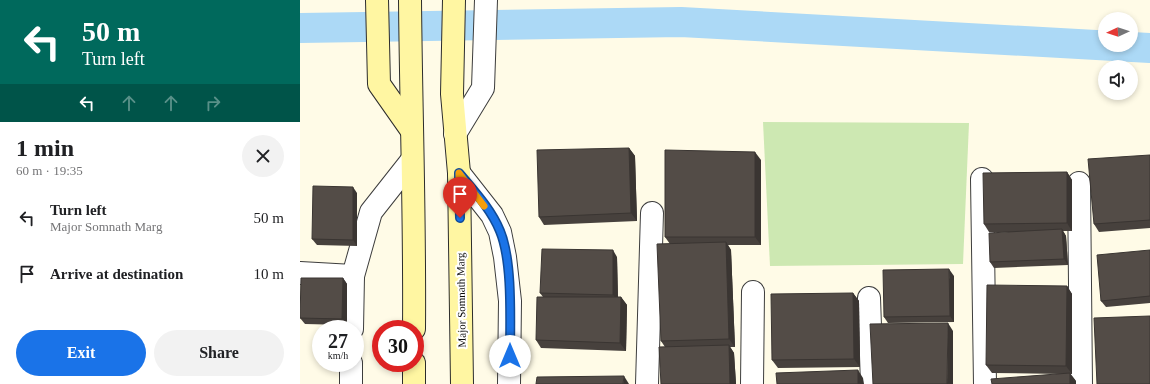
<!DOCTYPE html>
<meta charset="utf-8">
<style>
body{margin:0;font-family:"Times New Roman",serif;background:#f2f2f2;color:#202124;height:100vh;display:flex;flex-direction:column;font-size:15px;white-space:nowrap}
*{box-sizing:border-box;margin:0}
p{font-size:13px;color:#757577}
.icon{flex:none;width:22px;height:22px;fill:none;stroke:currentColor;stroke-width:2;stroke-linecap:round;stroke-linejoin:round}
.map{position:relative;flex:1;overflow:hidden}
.panel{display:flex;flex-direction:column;background:#fff;width:300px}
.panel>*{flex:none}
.guide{background:#00695c;color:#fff;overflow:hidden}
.needle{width:26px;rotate:267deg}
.tools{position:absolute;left:798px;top:12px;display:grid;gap:8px}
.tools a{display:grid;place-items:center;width:40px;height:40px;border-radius:50%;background:#fff;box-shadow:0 2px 6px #0003;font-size:20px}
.speed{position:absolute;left:12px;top:320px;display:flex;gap:8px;font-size:20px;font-weight:700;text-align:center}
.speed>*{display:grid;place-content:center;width:52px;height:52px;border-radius:50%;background:#fff;box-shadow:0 2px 6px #0003;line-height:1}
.speed small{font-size:10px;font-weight:400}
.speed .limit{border:6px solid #d22;background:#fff;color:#111}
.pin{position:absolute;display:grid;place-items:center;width:34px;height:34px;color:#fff;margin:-41px -17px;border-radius:50% 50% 50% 0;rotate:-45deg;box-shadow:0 0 4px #0007}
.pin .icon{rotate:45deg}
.me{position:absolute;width:44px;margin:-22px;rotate:0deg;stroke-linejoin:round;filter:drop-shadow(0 0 3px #0008)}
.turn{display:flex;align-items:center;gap:14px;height:84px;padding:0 16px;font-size:18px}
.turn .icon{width:52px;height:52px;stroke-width:2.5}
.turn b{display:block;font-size:28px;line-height:34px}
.lanes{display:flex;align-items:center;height:38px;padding:0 16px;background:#0003;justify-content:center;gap:20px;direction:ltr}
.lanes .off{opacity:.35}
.round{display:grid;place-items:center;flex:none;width:42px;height:42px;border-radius:21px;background:#f2f2f2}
.summary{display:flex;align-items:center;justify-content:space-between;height:68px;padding:0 16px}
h1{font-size:24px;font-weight:600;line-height:30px}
.cta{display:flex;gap:8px;margin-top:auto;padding:8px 16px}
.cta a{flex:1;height:46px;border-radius:24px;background:#1a73e8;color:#fff;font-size:16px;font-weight:600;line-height:46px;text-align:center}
.cta a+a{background:#f2f2f2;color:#202124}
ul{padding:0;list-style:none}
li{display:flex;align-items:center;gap:12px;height:56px;padding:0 16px}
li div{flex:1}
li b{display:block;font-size:15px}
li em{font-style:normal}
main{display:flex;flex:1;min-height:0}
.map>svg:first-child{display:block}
</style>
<main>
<section class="panel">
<div class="guide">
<div class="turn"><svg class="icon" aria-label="left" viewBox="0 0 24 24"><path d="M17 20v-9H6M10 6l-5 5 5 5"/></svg><div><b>50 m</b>Turn left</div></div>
<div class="lanes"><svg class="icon" aria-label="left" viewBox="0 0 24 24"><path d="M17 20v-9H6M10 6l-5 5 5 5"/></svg><svg class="icon off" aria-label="ahead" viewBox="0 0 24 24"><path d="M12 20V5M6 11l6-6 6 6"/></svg><svg class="icon off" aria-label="ahead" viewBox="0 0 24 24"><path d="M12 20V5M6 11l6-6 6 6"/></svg><svg class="icon off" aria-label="right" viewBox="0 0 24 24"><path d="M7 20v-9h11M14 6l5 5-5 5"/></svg></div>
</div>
<div class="summary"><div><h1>1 min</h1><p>60 m · 19:35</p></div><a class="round"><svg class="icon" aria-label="close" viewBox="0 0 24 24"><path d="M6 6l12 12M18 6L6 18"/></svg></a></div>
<ul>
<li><svg class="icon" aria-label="left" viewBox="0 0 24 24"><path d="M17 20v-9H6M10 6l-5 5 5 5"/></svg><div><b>Turn left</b><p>Major Somnath Marg</p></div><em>50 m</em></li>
<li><svg class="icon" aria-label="arrive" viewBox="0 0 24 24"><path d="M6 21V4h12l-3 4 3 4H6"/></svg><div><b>Arrive at destination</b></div><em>10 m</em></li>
</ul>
<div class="cta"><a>Exit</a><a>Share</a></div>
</section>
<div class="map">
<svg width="850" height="384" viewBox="0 0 850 384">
<rect width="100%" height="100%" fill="#fffbe7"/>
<path fill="#cde8b2" d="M 463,122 L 669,123 L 663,264 L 470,266 Z"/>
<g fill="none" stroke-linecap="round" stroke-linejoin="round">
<path stroke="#acd9f6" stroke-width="30" d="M 0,28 L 381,22 L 850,48"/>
<g stroke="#3d3d3d" stroke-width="24">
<g id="minor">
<path d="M 155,134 L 183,88 L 186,0"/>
<path d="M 159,173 L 192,215 L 200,232 L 205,257 L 210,301 L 209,384"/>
<path d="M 682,179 L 685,384"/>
<path d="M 779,183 L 781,384"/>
<path d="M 0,273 L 53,276"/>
<path d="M 569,298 L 572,384"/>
<path d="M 52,329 L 53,276 L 71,212 L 112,160"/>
<path d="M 51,384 L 51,363"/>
<path d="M 347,384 L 352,213"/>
<path d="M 452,384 L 453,292"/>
</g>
</g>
<g stroke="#2c2c2c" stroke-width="24">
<g id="secondary">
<path d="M 77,0 L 79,84 L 112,131"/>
<path d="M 110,0 C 111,110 115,219 114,329"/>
<path d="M 154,0 L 152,94 L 159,173 L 162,384"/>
<path d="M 114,384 L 114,363"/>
</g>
</g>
<use href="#minor" stroke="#fff" stroke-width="22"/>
<use href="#secondary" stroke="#fff6a2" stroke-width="22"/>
</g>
<g fill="#47413d">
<path d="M 329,148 L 335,156 L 337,221 L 244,225 L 239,217 Z"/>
<path d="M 850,155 L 850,228 L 799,232 L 794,224 Z"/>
<path d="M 461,160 L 461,245 L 428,245 L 431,250 L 435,347 L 430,347 L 434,353 L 436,384 L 361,384 L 365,347 L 361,341 L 370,244 L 365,237 Z"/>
<path d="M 767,172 L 772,180 L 772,231 L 763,231 L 766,236 L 768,265 L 694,268 L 690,262 L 710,232 L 689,232 L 684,224 Z"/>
<path d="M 57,193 L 57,246 L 17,245 L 12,239 Z"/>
<path d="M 850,250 L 850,303 L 806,307 L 801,301 Z"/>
<path d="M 317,257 L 318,297 L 321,297 L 327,305 L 326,351 L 241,348 L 236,340 L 243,297 L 240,293 Z"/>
<path d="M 654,276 L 654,322 L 588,323 L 584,317 Z"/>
<path d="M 43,278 L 47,284 L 47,325 L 5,324 L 0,318 Z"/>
<path d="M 767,286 L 772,294 L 772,374 L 770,374 L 776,381 L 763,374 L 692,373 L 686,365 Z"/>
<path d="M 553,293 L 559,301 L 560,367 L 478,368 L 472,360 Z"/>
</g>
<g fill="#3a3532">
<path d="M 329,148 L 335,156 L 337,221 L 331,213 Z"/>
<path d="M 455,152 L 461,160 L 461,245 L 455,237 Z"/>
<path d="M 767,172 L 772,180 L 772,231 L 767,223 Z"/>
<path d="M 53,187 L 57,193 L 57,246 L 53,240 Z"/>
<path d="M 762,229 L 766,236 L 768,265 L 764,259 Z"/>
<path d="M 426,242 L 431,250 L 435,347 L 429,339 Z"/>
<path d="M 313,250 L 317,257 L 318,301 L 313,295 Z"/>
<path d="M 649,269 L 654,276 L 654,322 L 650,316 Z"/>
<path d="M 43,278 L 47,284 L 47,325 L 42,319 Z"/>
<path d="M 767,286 L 772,294 L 772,374 L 766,366 Z"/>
<path d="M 553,293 L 559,301 L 560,367 L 554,359 Z"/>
<path d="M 321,297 L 327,305 L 326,351 L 320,343 Z"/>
<path d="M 648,323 L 653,331 L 653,384 L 647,384 Z"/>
<path d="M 429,345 L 434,353 L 436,384 L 430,384 Z"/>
<path d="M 558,370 L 563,378 L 564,384 L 558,384 Z"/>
<path d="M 770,373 L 776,381 L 776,384 L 770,384 Z"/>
<path d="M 324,376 L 329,384 L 323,384 Z"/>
</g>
<g fill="#534c47" stroke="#3a3532">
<path d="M 329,148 L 331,213 L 239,217 L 237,150 Z"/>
<path d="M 365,150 L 455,152 L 455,237 L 365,237 Z"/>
<path d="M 850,155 L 850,220 L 794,224 L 788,159 Z"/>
<path d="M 767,172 L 767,223 L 684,224 L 683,173 Z"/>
<path d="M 13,186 L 53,187 L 53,240 L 12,239 Z"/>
<path d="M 762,229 L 764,259 L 690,262 L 689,233 Z"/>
<path d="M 426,242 L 429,339 L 361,341 L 357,244 Z"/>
<path d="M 242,249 L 313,250 L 313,295 L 240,293 Z"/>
<path d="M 850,250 L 850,296 L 801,301 L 797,255 Z"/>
<path d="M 649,269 L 650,316 L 584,317 L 583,270 Z"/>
<path d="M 1,278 L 43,278 L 42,319 L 0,318 Z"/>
<path d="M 687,285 L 767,286 L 766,366 L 686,365 Z"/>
<path d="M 553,293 L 554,359 L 472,360 L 471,294 Z"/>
<path d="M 237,297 L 321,297 L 320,343 L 236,340 Z"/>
<path d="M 850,316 L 850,384 L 797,384 L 794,318 Z"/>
<path d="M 648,323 L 647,384 L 573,384 L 570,324 Z"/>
<path d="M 429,345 L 430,384 L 361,384 L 359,347 Z"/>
<path d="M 558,370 L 558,384 L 477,384 L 476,373 Z"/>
<path d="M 770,373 L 770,384 L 692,384 L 691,379 Z"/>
<path d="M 324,376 L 323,384 L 236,384 L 237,377 Z"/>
</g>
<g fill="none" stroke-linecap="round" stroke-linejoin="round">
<g stroke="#114b97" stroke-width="10">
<path id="route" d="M 160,218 L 159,173 C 174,191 191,209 200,231 C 213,262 210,322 210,356"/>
</g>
<use href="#route" stroke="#1a73e8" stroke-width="7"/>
<path stroke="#f59e0b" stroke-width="7" d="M 159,180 L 159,173 L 184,206"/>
</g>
<g text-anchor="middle" stroke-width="4" stroke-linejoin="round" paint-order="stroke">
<g font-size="11" fill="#0a0a0a" stroke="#fff">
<text transform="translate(161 300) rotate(-91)" y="4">Major Somnath Marg</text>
</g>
</g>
</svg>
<div class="tools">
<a><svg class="needle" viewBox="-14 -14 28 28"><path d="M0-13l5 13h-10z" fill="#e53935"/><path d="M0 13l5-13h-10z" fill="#757577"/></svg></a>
<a><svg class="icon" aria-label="sound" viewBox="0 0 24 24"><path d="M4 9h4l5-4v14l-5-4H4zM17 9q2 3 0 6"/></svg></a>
</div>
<div class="speed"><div>27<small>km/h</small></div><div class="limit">30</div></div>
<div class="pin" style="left:160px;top:218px;background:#d93025"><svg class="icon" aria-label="arrive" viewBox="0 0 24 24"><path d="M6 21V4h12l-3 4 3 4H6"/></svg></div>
<svg class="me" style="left:210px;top:356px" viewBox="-20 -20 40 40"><circle r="19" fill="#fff"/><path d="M0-13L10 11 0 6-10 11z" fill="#1a73e8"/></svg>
</div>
</main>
